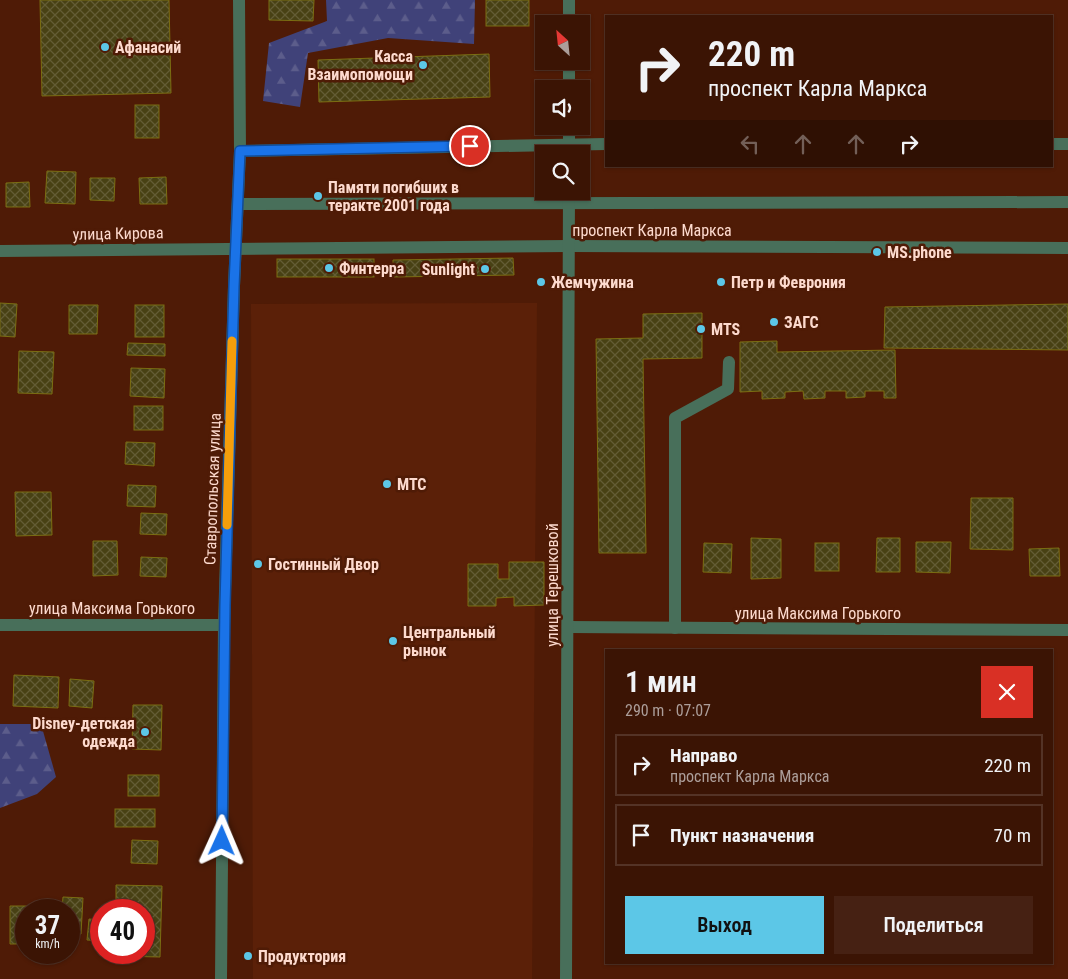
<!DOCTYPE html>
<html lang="ru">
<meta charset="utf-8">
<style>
body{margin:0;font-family:"Roboto Condensed",sans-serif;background:#462113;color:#f1f3f6;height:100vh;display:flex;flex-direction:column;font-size:19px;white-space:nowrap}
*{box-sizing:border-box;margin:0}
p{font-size:16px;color:#ac9e9a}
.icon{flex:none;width:28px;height:28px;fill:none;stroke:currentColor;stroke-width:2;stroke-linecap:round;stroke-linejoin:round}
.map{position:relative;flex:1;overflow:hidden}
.drawer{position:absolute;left:605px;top:649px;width:448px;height:315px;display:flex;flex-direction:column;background:#3b1404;border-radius:0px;box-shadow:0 1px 4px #0004,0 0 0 1px #543326}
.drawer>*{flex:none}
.top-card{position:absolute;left:605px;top:15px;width:448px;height:152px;border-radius:0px;box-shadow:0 1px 4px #0004,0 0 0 1px #543326;background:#3b1404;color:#f1f3f6;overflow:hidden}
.needle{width:32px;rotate:333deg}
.controls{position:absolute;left:535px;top:15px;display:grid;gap:10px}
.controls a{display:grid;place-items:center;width:55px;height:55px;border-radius:0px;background:#3b1404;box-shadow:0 1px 4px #0004,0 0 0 1px #543326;font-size:25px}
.speed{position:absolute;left:15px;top:899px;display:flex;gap:10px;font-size:25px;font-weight:700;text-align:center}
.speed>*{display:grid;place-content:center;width:65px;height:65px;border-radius:50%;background:#3b1404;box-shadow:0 1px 4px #0004,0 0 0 1px #543326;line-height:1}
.speed small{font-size:12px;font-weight:400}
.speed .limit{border:8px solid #d22;background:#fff;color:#111}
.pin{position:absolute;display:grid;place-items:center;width:42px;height:42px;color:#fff;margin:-21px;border:2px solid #fff;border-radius:50%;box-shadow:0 1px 5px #0007}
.me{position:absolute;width:55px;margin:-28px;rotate:1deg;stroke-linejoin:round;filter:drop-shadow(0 0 4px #0008)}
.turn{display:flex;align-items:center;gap:18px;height:105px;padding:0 20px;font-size:22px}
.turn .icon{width:65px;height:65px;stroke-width:2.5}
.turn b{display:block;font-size:35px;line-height:42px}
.lanes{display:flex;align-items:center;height:48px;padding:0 20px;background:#0003;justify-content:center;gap:25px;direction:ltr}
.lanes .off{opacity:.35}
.round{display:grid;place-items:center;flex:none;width:52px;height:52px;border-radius:0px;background:#462113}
.headline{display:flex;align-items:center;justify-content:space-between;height:85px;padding:0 20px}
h1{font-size:30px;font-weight:600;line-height:38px}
.cta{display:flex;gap:10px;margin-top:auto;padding:10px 20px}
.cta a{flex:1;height:58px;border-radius:0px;background:#5cc7e7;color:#111;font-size:20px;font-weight:600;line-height:58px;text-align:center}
.cta a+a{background:#462113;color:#f1f3f6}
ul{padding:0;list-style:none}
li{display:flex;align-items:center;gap:15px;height:62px;margin:0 10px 8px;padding:0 10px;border:2px solid #543326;border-radius:0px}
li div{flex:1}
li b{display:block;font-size:19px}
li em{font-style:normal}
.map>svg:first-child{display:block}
</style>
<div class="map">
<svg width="1068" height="979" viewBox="0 0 1068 979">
<defs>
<pattern id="forest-firs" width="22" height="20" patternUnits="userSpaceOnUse" patternTransform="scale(1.25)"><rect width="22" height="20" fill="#404279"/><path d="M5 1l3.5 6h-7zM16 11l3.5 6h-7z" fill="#5c5d8b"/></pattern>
<pattern id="building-cross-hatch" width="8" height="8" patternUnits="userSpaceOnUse" patternTransform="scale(1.25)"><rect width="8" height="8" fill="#484114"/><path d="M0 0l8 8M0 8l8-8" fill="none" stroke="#635c35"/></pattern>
</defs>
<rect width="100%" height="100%" fill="#4f1b06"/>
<path fill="#5b2008" d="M 537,303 L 532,979 L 253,979 L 251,304 Z"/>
<g fill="url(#forest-firs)">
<path d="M 326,0 L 475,0 L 474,44 L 388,38 L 308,53 L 300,107 L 263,101 L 269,43 L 327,21 Z"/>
<path d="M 0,724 L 41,724 L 56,777 L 37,794 L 0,808 Z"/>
</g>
<g fill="url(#building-cross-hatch)" stroke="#7b6e12">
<path d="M 40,0 L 169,0 L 171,93 L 42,96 Z"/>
<path d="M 269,0 L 314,0 L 313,21 L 269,20 Z"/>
<rect x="486" y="0" width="43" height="26"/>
<path d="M 489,54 L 490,97 L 319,102 L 318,60 Z"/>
<rect x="135" y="105" width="24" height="33"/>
<path d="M 47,171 L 76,172 L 75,204 L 45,203 Z"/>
<path d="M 166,177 L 167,204 L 140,204 L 139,178 Z"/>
<path d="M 90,178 L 115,178 L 114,201 L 90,200 Z"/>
<path d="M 29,182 L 30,207 L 6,207 L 6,183 Z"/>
<path d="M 513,258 L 514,275 L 393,277 L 393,260 Z"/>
<rect x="277" y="259" width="97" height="18"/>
<path d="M 0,303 L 17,304 L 15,337 L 0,336 Z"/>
<path d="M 1068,304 L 1068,350 L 884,348 L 885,307 Z"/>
<path d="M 69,305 L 98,305 L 97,334 L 69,334 Z"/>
<rect x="135" y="305" width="29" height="32"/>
<path d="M 702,313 L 702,358 L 643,359 L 646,553 L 599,553 L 596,339 L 643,338 L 643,314 Z"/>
<path d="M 777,341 L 777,352 L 895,350 L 896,398 L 884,398 L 884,391 L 865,391 L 865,397 L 846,398 L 846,391 L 825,391 L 825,398 L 804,399 L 803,391 L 785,392 L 785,398 L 762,399 L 762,391 L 740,392 L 740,342 Z"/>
<path d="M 128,343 L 165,344 L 165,356 L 127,355 Z"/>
<path d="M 19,351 L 54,352 L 52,394 L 18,393 Z"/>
<path d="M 131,368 L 165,369 L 164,398 L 130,396 Z"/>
<rect x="134" y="406" width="29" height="24"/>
<path d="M 126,442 L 155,443 L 154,466 L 125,464 Z"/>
<path d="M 128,485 L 156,486 L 155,507 L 127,506 Z"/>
<path d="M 15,492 L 51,492 L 52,535 L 16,536 Z"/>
<path d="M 971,498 L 1013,498 L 1013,550 L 970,549 Z"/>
<path d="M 141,513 L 167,514 L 166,535 L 140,534 Z"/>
<path d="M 751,538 L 781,539 L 781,578 L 751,579 Z"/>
<path d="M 877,538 L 900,538 L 900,572 L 876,572 Z"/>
<path d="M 93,541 L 117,541 L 118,575 L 93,576 Z"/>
<path d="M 916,542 L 951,542 L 950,573 L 916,572 Z"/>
<path d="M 704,543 L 732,544 L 731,573 L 703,572 Z"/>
<rect x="815" y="543" width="24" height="28"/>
<path d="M 1059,548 L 1060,576 L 1030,576 L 1029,549 Z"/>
<path d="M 141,557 L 167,558 L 166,577 L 140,576 Z"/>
<path d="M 509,562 L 544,562 L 544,605 L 514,606 L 514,597 L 496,598 L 496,606 L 468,606 L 468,564 L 498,564 L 498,579 L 509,579 Z"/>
<path d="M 14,675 L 59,677 L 58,708 L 13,706 Z"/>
<path d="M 70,679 L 94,681 L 92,708 L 69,706 Z"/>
<path d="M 133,705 L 162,705 L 161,750 L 132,749 Z"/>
<rect x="128" y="775" width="31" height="21"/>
<rect x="115" y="809" width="40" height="18"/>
<path d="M 132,840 L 158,841 L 157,864 L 131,863 Z"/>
<path d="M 116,885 L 162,886 L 160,957 L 115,956 L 115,952 L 144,952 L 144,910 L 116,910 Z"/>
<path d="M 63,897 L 83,898 L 81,934 L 69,933 L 69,910 L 62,910 Z"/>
<path d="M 10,906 L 38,906 L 38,910 L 26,910 L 26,944 L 10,944 Z"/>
<path d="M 89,919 L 101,920 L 101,941 L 87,940 Z"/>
</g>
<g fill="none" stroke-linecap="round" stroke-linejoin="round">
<g stroke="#486f5a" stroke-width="12">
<path d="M 569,24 L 569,0"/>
<path d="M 569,89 L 569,61"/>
<path d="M 569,126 L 569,154"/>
<path d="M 1051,144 L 1068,144"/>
<path d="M 240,151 L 606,144"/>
<path d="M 238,204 L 1068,202"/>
<path d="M 0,251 L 569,246 L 1068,248"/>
<path d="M 0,625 L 224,625"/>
<path d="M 568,627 L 1068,630"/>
<path d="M 675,628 L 675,418 L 728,389 L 729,362"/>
<path d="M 221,979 L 224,625 L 234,286 L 240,151 L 239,0"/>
<path d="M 566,979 L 569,191"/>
</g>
</g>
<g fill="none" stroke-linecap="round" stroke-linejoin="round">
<g stroke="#114b97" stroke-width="12">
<path id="route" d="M 222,841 L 225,605 L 234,286 L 240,151 L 470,146"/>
</g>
<use href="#route" stroke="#1a73e8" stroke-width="9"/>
<path stroke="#f59e0b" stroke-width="9" d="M 227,525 L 232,341"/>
</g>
<g fill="#5cc7e7" stroke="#4f1b06" stroke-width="2">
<circle cx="105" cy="47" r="5"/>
<circle cx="423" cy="65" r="5"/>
<circle cx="318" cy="196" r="5"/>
<circle cx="877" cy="252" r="5"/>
<circle cx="329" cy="268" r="5"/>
<circle cx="485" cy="269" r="5"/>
<circle cx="541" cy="282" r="5"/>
<circle cx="721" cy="282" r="5"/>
<circle cx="774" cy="322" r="5"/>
<circle cx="701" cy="329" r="5"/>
<circle cx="387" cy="484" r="5"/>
<circle cx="258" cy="564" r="5"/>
<circle cx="393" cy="641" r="5"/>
<circle cx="145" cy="732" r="5"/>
<circle cx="248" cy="956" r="5"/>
</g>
<g text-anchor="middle" stroke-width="5" stroke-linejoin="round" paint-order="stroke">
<g font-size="16" font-weight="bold" fill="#fddace" stroke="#4f1b06" text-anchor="start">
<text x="115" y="53">Афанасий</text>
<text x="413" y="62" text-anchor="end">Касса<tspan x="413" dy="18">Взаимопомощи</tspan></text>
<text x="328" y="193">Памяти погибших в<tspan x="328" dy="18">теракте 2001 года</tspan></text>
<text x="887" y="258">MS.phone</text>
<text x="339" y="274">Финтерра</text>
<text x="475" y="275" text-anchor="end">Sunlight</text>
<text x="551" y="288">Жемчужина</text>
<text x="731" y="288">Петр и Феврония</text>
<text x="784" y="328">ЗАГС</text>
<text x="711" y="335">MTS</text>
<text x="397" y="490">МТС</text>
<text x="268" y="570">Гостинный Двор</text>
<text x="403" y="638">Центральный<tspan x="403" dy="18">рынок</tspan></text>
<text x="135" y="729" text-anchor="end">Disney-детская<tspan x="135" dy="18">одежда</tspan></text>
<text x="258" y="962">Продуктория</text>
</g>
<g font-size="16" fill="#fddace" stroke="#4f1b06">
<text x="652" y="236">проспект Карла Маркса</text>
<text transform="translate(118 233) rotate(-1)" y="6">улица Кирова</text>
<text transform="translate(212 489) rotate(-88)" y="6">Ставропольская улица</text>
<text transform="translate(552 585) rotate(-90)" y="6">улица Терешковой</text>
<text x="112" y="614">улица Максима Горького</text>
<text x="818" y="619">улица Максима Горького</text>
</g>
</g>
</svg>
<div class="controls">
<a><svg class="needle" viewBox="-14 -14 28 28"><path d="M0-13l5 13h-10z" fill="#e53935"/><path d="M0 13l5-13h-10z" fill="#ac9e9a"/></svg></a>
<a><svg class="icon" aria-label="sound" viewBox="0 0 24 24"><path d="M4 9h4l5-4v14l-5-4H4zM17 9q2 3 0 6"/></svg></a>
<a><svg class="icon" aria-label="search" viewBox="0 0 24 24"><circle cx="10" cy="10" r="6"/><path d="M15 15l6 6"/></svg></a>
</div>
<div class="speed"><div>37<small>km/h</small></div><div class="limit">40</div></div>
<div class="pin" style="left:470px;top:146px;background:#d93025"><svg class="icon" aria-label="arrive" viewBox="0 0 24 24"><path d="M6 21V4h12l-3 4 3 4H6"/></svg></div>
<svg class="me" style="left:222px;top:841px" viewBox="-20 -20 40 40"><path d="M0-17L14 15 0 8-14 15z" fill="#1a73e8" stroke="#fff" stroke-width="4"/></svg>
<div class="top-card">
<div class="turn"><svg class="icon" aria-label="right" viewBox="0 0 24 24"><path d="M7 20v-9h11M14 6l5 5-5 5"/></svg><div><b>220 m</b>проспект Карла Маркса</div></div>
<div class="lanes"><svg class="icon off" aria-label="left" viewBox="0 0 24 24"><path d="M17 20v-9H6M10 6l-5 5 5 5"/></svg><svg class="icon off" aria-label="ahead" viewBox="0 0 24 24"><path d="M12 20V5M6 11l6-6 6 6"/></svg><svg class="icon off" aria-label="ahead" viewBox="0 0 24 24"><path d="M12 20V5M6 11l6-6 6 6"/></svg><svg class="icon" aria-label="right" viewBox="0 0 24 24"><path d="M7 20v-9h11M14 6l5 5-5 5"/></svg></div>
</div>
<section class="drawer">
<div class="headline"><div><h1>1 мин</h1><p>290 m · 07:07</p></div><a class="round" style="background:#d93025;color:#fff"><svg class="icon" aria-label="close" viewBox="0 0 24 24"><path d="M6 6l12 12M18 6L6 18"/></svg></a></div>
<ul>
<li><svg class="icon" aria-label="right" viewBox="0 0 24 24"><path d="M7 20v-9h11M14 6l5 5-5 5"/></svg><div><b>Направо</b><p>проспект Карла Маркса</p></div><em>220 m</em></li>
<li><svg class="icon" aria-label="arrive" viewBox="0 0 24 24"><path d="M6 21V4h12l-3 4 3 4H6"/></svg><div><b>Пункт назначения</b></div><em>70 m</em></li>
</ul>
<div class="cta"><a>Выход</a><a>Поделиться</a></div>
</section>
</div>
